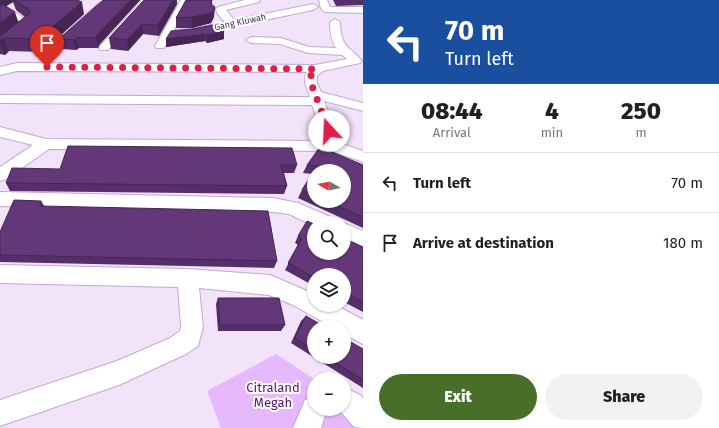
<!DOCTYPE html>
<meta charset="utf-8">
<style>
body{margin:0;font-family:"Fira Sans",sans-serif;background:#f2f2f2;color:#202124;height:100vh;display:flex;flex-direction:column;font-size:15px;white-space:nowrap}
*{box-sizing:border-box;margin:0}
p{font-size:13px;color:#757577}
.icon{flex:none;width:22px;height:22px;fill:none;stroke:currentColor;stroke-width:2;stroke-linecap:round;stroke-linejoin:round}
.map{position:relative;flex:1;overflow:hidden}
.details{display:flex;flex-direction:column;background:#fff;width:356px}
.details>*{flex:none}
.banner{background:#1a4fa0;color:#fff;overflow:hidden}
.needle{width:26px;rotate:280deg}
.buttons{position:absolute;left:307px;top:164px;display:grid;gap:8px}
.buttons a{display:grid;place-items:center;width:44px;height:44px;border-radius:50%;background:#fff;box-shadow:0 1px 3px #0004;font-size:20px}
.pin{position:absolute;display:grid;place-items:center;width:34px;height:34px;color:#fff;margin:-41px -17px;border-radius:50% 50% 50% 0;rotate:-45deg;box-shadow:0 0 4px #0007}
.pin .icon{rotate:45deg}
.me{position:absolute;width:44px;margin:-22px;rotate:340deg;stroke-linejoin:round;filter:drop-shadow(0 0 3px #0008)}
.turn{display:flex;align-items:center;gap:14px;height:84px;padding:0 16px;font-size:18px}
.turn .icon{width:52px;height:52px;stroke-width:2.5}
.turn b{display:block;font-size:28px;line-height:34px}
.eta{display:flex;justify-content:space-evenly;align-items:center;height:68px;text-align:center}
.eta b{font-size:24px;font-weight:800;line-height:28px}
.button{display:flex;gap:8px;margin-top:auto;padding:8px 16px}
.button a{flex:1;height:46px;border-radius:24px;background:#476f2a;color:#fff;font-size:16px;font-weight:800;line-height:46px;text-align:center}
.button a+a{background:#f2f2f2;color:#202124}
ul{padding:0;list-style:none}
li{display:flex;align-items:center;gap:12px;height:60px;padding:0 16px;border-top:1px solid #e0e0e0}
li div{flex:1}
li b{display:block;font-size:15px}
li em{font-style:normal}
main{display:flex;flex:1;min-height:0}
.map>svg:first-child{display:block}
</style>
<main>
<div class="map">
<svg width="363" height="428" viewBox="0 0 363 428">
<rect width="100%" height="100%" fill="#f2e2fa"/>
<path fill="#e6b8fd" d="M 276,354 L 314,379 L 314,409 L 344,409 L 363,428 L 221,428 L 207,391 Z"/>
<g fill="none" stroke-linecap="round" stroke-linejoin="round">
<g stroke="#c2a8d0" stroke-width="2">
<g id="minor">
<path d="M 109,0 L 120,0 L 103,9 L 53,55 L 45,55 L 43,53 L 45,51 L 97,5 Z"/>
<path d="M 142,0 L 151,0 L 108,50 L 100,50 L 99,48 L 100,46 Z"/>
<path d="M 181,0 L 189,0 L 174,30 L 192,29 L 225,22 L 217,13 L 216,9 L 218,7 L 245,0 L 260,0 L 259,2 L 226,10 L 234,20 L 313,4 L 318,7 L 313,10 L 192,35 L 170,37 L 164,48 L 156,48 L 155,46 Z"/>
<path d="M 319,0 L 327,0 L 330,7 L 363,7 L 363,13 L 325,12 L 321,9 Z"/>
<path d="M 7,7 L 33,24 L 4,49 L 0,50 L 0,42 L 22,24 L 4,12 L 2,10 L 4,8 Z"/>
<path d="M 335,19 L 340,22 C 341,49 348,44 362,61 L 360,63 L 323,71 L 317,76 L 317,83 L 321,92 L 363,103 L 363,111 L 324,101 L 340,143 L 363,151 L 363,162 L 332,151 L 49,149 L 6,179 L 0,181 L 0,167 L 33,145 L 0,137 L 0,127 L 46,139 L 325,141 L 312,105 L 0,103 L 0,95 L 310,97 C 307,89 302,80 307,72 L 17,71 L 0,75 L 0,67 L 17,63 L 315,65 L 347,59 L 342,55 L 308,53 L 280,44 L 251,43 L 246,40 L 251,37 L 281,38 L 309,47 L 336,48 C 331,40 330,32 330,22 Z"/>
<path d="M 0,192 L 273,198 L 298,203 L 333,218 L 335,223 L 314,223 L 314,226 L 289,214 L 273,212 L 0,206 Z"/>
<path d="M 344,223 L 363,231 L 363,248 L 344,240 Z"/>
<path d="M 0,265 L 188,269 L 270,275 L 314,294 L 314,305 L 336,305 L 363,320 L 363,344 L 344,334 L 344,327 L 332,327 L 293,305 L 269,295 L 199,288 L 203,327 L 198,346 L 186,354 L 119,385 L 0,426 L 0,400 L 117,361 L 170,338 L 180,331 L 181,327 L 178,287 L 0,283 Z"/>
<path d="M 344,387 L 360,395 L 363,398 L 363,428 L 354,427 L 342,413 L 335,409 L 344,409 Z"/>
<path d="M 314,396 L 314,409 L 327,409 L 321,428 L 293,428 L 305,400 Z"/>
</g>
</g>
<use href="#minor" fill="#fff" fill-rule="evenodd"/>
</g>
<g fill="#552f67" fill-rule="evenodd">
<path d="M 0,0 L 77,0 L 84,14 L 42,52 L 9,51 L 5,55 L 0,54 ZM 13,2 L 16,10 L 25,17 L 19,22 L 6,6 Z"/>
<path d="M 104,0 L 140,0 L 99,45 L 98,48 L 79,48 L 76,50 L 62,49 L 59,39 Z"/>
<path d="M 144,0 L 177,0 L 177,4 L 159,36 L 143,34 L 128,51 L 111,49 L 109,38 Z"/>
<path d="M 333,0 L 363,0 L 363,5 L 336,6 Z"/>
<path d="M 212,5 L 214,17 L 211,23 L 192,28 L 176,28 L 176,18 Z"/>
<path d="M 224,32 L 224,39 L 207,43 L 205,41 L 166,47 L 166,39 Z"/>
<path d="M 68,146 L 297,165 L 294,173 L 284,173 L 287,186 L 284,194 L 10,191 L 6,183 L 60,169 Z"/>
<path d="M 307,165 L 363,165 L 363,228 L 298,198 L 302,190 L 312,174 L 303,173 ZM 314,171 L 344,201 L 314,201 Z"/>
<path d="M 41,201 L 44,206 L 277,261 L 274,268 L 0,262 L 0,232 Z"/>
<path d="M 298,236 L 363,247 L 363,312 L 344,302 L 344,275 L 314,275 L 314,286 L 285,270 L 298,245 L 295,243 Z"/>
<path d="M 218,298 L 285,325 L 281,331 L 218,331 L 216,304 Z"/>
<path d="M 306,316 L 314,327 L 314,357 L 344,357 L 363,349 L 363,388 L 291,343 L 301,321 Z"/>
</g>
<g fill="#452654">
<path d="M 0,0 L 12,0 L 13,2 L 0,10 Z"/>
<path d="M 131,0 L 140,0 L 99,45 L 98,48 L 96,38 L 97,35 Z"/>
<path d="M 173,0 L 177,0 L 177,4 L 159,36 L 158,25 Z"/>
<path d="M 212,0 L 212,9 L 215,7 L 214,17 L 211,23 L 192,28 L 192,17 Z"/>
<path d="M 82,2 L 84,14 L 42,52 L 38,39 Z"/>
<path d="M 15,12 L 19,24 L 0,40 L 0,23 Z"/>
<path d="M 142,24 L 143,34 L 128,51 L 127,40 Z"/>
<path d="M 224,32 L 224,39 L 207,43 L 207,35 Z"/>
<path d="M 205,34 L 205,41 L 166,47 L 166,39 Z"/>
<path d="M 4,38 L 9,51 L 5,55 L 0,44 L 0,41 Z"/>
<path d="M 76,38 L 79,48 L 76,50 L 74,40 Z"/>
<path d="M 41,201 L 45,208 L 41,206 Z"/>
</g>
<g fill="#633778" stroke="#452654">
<path d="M 14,0 L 77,0 L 82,2 L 38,39 L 4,38 L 0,41 L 0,36 L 30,13 L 30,10 Z"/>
<path d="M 104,0 L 131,0 L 97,35 L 96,38 L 76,38 L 74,40 L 59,39 L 102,1 Z"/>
<path d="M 144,0 L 173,0 L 158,25 L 142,24 L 127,40 L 109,38 Z"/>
<path d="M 186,0 L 212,0 L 211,4 L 215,7 L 212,13 L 192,17 L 176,18 Z"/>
<path d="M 0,4 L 2,4 L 15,12 L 0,23 Z"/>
<path d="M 218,24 L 224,32 L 207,35 L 205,34 L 166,39 L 171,31 L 192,29 Z"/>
<path d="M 68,146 L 292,148 L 297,165 L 281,165 L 287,186 L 6,183 L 12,168 L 60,169 Z"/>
<path d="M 320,147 L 363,165 L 363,217 L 326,201 L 344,201 L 344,171 L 314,171 L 314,196 L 302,190 L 317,166 L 307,165 Z"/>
<path d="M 14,200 L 41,201 L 41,206 L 268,211 L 277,261 L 0,255 L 0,232 Z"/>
<path d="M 307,221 L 314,224 L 314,253 L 344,253 L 344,238 L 363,247 L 363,302 L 344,292 L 344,275 L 314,275 L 314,277 L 288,263 L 302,238 L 298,236 Z"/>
<path d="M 218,298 L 279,298 L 285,325 L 220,325 Z"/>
<path d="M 306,316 L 325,327 L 314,327 L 314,350 L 295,338 Z"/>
<path d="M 344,338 L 363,349 L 363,380 L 326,357 L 344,357 Z"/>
</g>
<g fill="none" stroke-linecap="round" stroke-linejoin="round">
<path stroke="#e11d48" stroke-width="7" stroke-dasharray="0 12.6" d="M 47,67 L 316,69 L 311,75 L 311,83 L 329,131"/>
</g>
<g text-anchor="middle" stroke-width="4" stroke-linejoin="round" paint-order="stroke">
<g font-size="9" fill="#3d3243" stroke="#fff">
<text transform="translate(240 22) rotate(-12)" y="3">Gang Kluwah</text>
</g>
<g font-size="13" fill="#54176c" stroke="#fff">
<text x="273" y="392">Citraland<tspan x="273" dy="15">Megah</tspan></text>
</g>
</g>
</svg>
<div class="buttons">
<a><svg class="needle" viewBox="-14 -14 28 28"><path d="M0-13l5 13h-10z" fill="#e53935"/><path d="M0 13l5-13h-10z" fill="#757577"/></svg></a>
<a><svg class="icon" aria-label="search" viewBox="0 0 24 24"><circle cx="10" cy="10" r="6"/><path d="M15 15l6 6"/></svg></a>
<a><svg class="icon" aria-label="layers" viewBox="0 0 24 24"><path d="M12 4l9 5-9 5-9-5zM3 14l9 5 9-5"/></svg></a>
<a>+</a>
<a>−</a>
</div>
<div class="pin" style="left:47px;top:67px;background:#d93025"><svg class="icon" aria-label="arrive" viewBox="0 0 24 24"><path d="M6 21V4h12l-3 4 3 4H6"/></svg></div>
<svg class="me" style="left:329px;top:131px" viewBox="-20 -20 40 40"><circle r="19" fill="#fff"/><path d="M0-13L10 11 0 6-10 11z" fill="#e11d48"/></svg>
</div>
<section class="details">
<div class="banner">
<div class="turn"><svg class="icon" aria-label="left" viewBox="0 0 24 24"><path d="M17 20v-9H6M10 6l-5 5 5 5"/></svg><div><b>70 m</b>Turn left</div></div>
</div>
<div class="eta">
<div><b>08:44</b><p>Arrival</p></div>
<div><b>4</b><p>min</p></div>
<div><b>250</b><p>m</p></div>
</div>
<ul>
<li><svg class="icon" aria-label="left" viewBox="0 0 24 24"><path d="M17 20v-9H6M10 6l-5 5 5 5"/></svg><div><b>Turn left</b></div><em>70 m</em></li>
<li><svg class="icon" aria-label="arrive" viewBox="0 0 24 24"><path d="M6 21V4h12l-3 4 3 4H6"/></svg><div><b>Arrive at destination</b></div><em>180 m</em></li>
</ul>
<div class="button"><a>Exit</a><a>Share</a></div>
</section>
</main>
